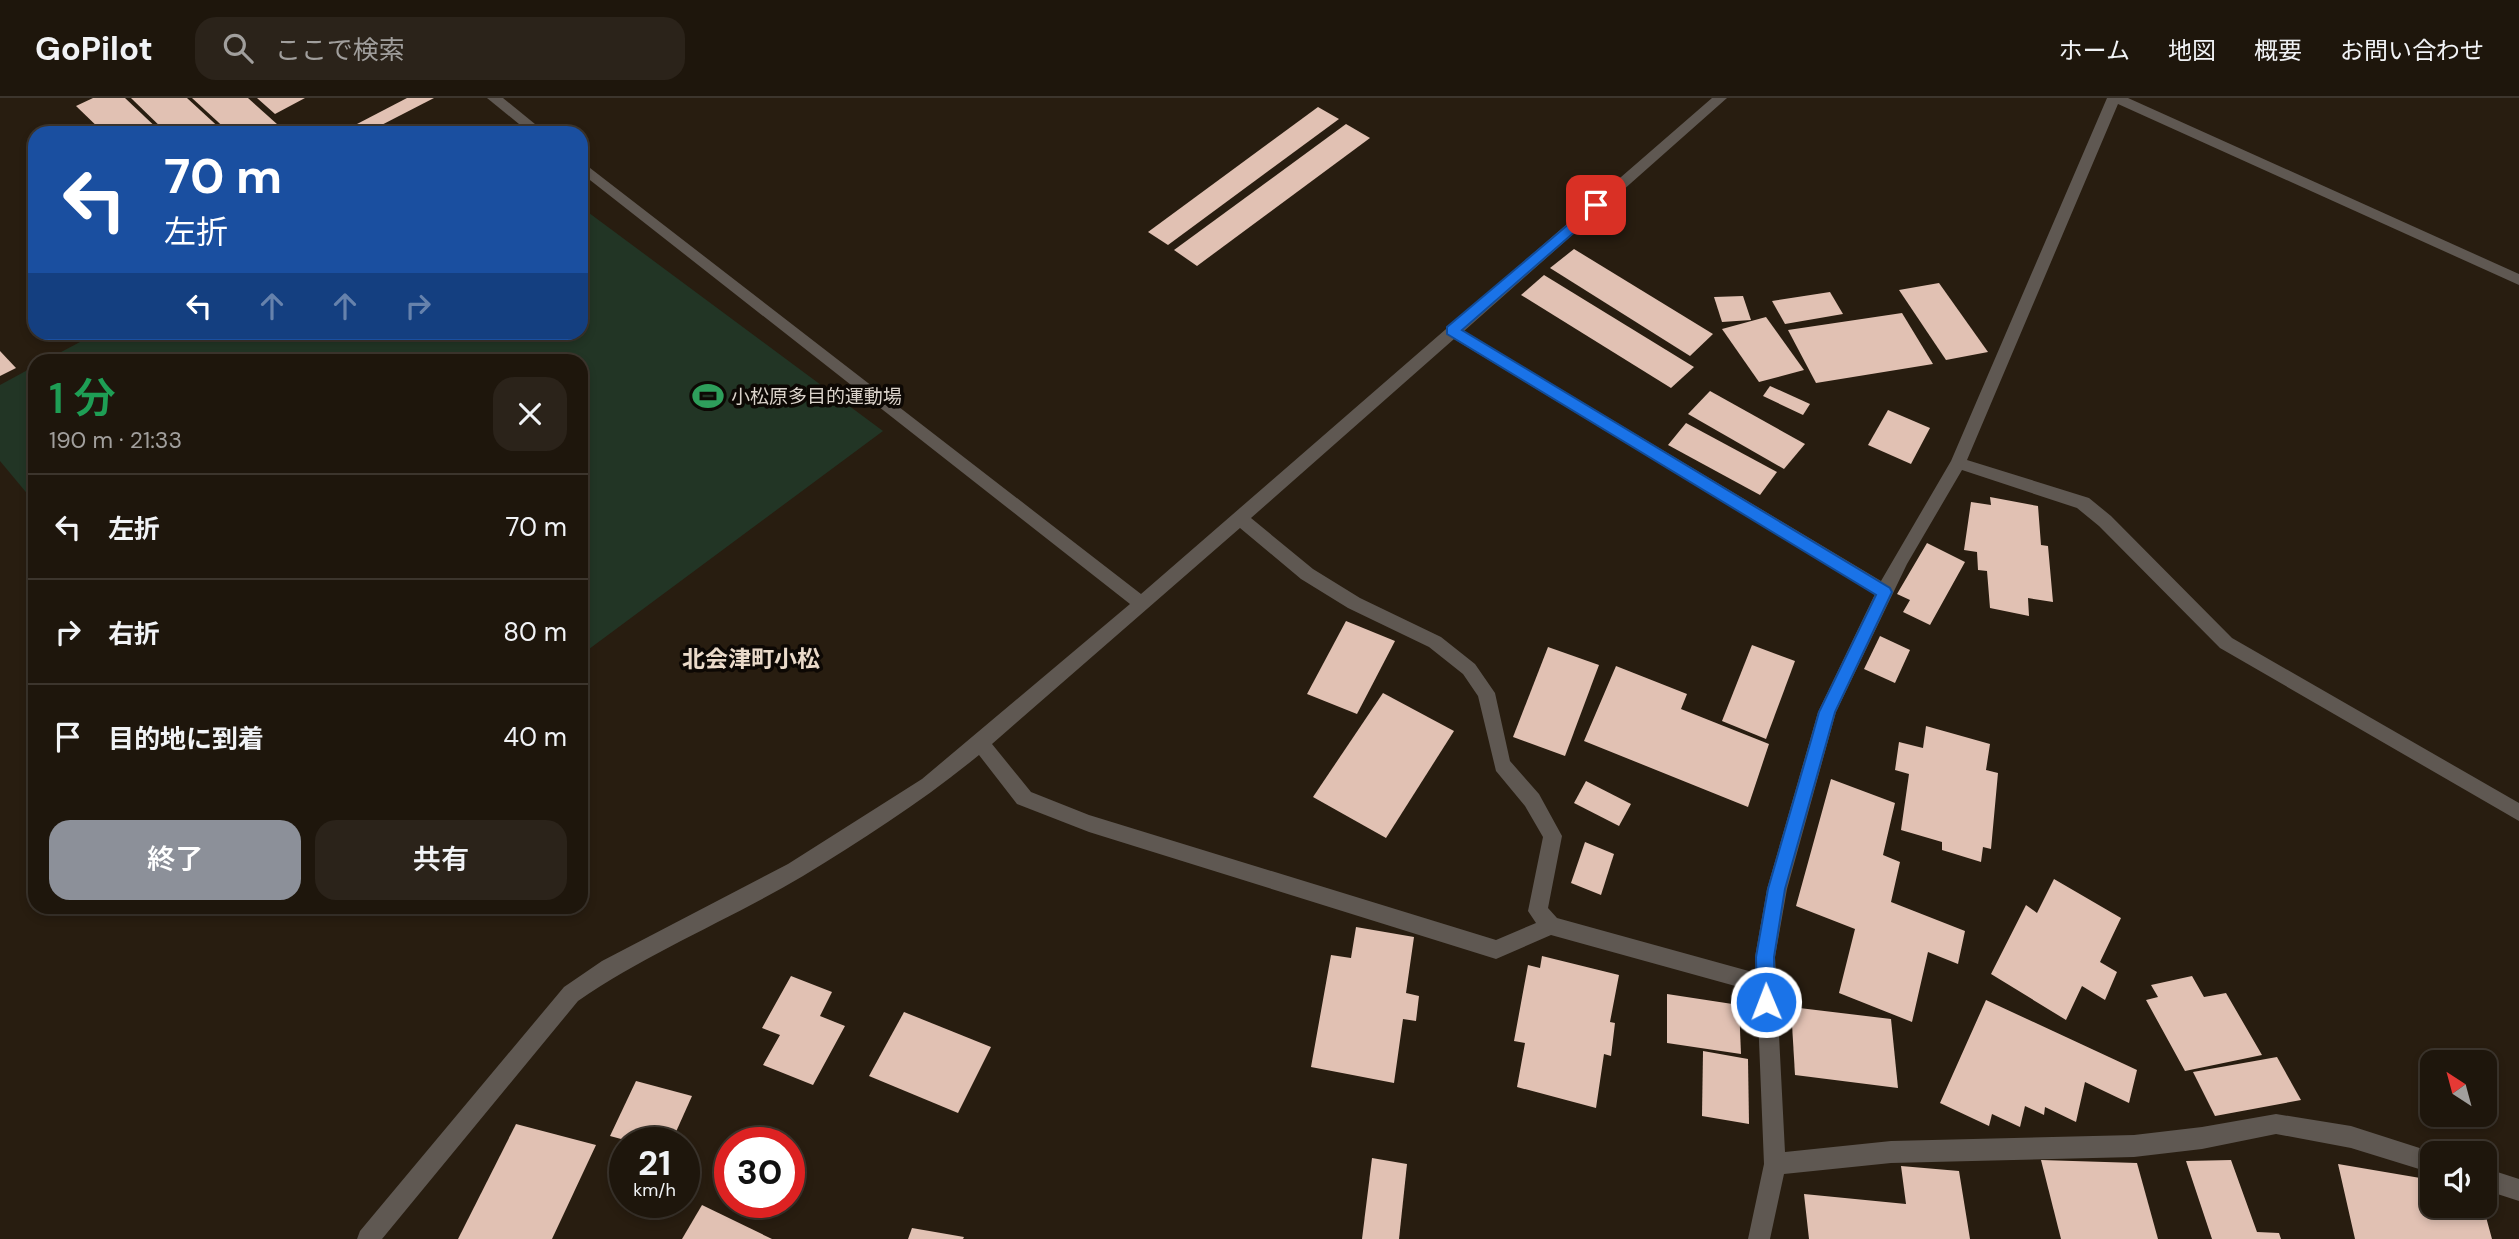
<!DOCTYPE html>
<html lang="ja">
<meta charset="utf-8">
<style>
body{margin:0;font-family:"DM Sans","Noto Sans JP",sans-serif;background:#2b231a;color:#f1f3f6;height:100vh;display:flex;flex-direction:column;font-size:26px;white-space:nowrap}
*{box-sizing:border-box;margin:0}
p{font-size:23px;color:#a19f9d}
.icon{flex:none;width:38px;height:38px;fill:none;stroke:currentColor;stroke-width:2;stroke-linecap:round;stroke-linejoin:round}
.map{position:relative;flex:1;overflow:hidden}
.panel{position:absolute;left:28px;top:256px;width:560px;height:560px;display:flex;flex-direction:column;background:#1e160c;border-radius:21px;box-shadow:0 4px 10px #0003,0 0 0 2px #3c352d}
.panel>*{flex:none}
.top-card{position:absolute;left:28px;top:28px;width:560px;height:214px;border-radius:21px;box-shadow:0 4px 10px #0003,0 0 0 2px #3c352d;background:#1a4fa0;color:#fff;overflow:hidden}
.needle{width:46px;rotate:324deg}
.buttons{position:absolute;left:2420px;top:952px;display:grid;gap:14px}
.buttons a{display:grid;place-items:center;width:77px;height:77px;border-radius:14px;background:#1e160c;box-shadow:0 4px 10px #0003,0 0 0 2px #3c352d;font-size:35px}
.speed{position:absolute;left:609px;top:1029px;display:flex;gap:14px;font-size:35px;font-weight:700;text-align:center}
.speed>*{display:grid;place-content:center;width:91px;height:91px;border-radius:50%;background:#1e160c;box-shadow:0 4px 10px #0003,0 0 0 2px #3c352d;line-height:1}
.speed small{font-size:18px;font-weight:400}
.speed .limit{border:10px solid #d22;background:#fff;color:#111}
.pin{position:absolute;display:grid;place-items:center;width:60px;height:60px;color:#fff;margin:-30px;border-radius:14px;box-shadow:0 4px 10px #0006}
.me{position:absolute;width:77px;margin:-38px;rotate:359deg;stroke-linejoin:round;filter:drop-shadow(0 0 5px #0008)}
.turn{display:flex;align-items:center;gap:24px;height:147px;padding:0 21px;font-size:32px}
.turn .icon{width:91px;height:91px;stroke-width:2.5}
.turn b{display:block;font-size:49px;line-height:60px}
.lanes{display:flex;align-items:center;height:66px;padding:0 21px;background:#0003;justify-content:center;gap:35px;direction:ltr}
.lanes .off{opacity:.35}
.round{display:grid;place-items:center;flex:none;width:74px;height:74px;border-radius:21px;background:#2b231a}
.summary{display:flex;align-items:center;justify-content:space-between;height:119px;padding:0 21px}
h1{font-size:42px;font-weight:600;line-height:52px;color:#1e9e55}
.action{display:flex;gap:14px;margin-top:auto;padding:14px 21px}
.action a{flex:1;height:80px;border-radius:21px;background:#8c9099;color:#fff;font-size:28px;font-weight:600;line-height:80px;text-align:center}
.action a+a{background:#2b231a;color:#f1f3f6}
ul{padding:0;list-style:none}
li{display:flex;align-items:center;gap:21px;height:105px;padding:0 21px;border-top:2px solid #3c352d}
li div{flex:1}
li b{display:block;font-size:26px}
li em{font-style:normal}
header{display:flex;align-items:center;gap:42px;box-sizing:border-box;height:98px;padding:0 35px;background:#1e160c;border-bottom:2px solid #3c352d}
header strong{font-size:33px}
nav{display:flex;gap:38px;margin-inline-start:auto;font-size:24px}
.search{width:490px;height:63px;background:#2b231a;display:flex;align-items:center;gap:18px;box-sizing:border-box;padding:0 24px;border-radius:21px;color:#a19f9d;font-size:26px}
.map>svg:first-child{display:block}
</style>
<header>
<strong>GoPilot</strong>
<div class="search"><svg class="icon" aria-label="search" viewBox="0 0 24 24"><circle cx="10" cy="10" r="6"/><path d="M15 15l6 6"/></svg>ここで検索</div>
<nav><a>ホーム</a><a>地図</a><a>概要</a><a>お問い合わせ</a></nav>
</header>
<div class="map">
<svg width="2519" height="1141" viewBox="0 0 2519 1141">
<rect width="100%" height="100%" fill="#281d10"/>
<g fill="#223525">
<path d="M 581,109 L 883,333 L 581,557 L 581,262 L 46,262 L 97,235 L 581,234 Z"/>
<path d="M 35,268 L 35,405 L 0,363 L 0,287 Z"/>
</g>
<g fill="#e1c1b3">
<path d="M 93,0 L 125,0 L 162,35 L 104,35 L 76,8 Z"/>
<path d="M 131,0 L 187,0 L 225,35 L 167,35 Z"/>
<path d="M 192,0 L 248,0 L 287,35 L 230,35 Z"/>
<path d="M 257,0 L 305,0 L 275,16 Z"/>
<path d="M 407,0 L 434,0 L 366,35 L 357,26 Z"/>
<path d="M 1318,9 L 1339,21 L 1168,147 L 1148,134 Z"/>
<path d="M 1346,26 L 1370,40 L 1197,168 L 1174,152 Z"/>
<path d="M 1574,151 L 1713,236 L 1690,258 L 1550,170 Z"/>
<path d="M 1544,177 L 1694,269 L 1671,290 L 1521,197 Z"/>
<path d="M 1939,185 L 1988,254 L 1946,262 L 1899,192 Z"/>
<path d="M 1830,194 L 1843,216 L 1785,226 L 1772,203 Z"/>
<path d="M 1743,198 L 1751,222 L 1722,224 L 1714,199 Z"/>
<path d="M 1902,215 L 1933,266 L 1816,285 L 1788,232 Z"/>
<path d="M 1766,219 L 1804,272 L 1759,284 L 1722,231 Z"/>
<path d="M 0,253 L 16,270 L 0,278 Z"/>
<path d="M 1770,288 L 1810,306 L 1803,317 L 1763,298 Z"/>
<path d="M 1710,293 L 1805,346 L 1784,371 L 1688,316 Z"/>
<path d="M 1888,312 L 1930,330 L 1911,366 L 1868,347 Z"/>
<path d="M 1686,325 L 1777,374 L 1760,397 L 1668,347 Z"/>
<path d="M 1990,399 L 2038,408 L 2041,447 L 2048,448 L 2053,504 L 2028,500 L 2029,518 L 1990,510 L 1987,473 L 1978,472 L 1977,454 L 1964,452 L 1971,404 L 1991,407 Z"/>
<path d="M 1927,445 L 1965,464 L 1930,527 L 1903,514 L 1910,502 L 1897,496 Z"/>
<path d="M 1346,523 L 1395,543 L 1357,616 L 1307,596 Z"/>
<path d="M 1880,538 L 1910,552 L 1895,585 L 1864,571 Z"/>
<path d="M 1752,547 L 1795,563 L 1766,641 L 1722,623 Z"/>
<path d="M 1548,549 L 1599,567 L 1565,658 L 1513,639 Z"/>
<path d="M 1616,568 L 1687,596 L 1681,611 L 1769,646 L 1748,709 L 1584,643 Z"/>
<path d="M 1383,595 L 1454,633 L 1386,740 L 1313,699 Z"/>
<path d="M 1926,628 L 1990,646 L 1986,672 L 1998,675 L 1991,751 L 1983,749 L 1981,764 L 1942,752 L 1942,744 L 1901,732 L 1909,676 L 1895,672 L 1899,644 L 1923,650 Z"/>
<path d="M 1831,681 L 1895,705 L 1883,757 L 1900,764 L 1891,804 L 1965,833 L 1958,866 L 1928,854 L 1912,924 L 1839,895 L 1855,831 L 1796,808 Z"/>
<path d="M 1586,683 L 1631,706 L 1619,728 L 1574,705 Z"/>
<path d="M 1585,744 L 1614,756 L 1601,797 L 1571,785 Z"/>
<path d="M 2054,781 L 2121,820 L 2100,864 L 2117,874 L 2105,902 L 2082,888 L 2066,922 L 1991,876 L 2026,807 L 2037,815 Z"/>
<path d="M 1356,829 L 1414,839 L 1406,895 L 1419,898 L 1416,923 L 1403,921 L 1394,985 L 1311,969 L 1331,857 L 1351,860 Z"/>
<path d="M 1542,858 L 1619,877 L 1610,924 L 1615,925 L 1611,958 L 1604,956 L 1596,1010 L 1517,989 L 1525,945 L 1514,943 L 1528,867 L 1540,870 Z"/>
<path d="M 791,878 L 832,894 L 820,918 L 845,928 L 813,987 L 763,967 L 780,937 L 762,930 Z"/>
<path d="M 2192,878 L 2204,899 L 2226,895 L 2262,957 L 2185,973 L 2146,902 L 2158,899 L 2151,887 Z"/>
<path d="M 1667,896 L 1739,907 L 1741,956 L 1667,945 Z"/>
<path d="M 1986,902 L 2137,972 L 2129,1005 L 2085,984 L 2076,1024 L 2045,1009 L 2044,1017 L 2025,1008 L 2020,1029 L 1992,1016 L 1989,1028 L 1940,1005 Z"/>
<path d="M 1791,909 L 1891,921 L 1898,990 L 1795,977 Z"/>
<path d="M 904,914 L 991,949 L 958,1015 L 869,978 Z"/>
<path d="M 1703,953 L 1748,961 L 1749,1026 L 1702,1018 Z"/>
<path d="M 2277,959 L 2301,1002 L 2215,1018 L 2193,974 Z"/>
<path d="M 636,983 L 692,998 L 671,1045 L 636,1045 L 610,1038 Z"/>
<path d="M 516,1026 L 596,1047 L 552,1141 L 458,1141 Z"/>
<path d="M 1372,1060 L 1407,1066 L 1399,1141 L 1362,1141 Z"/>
<path d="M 2041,1062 L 2137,1065 L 2158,1141 L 2061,1141 Z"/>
<path d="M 2231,1062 L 2257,1134 L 2279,1135 L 2281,1141 L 2212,1141 L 2186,1063 Z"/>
<path d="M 2338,1066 L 2432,1082 L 2432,1108 L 2483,1108 L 2492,1141 L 2355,1141 Z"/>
<path d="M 1901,1068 L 1959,1073 L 1970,1141 L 1809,1141 L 1804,1096 L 1906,1106 Z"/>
<path d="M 702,1107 L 772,1141 L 682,1141 Z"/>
<path d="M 912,1130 L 964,1139 L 963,1141 L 908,1141 Z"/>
</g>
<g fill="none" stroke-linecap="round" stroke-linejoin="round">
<g fill="#5f5852" fill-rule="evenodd">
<path d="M 487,0 L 503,0 L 546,35 L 530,35 Z"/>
<path d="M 1712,0 L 1727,0 L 1464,233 L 1881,483 L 1951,363 L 2107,0 L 2128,0 L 2519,176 L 2519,187 L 2118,6 L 1967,362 L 2089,400 L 2111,418 L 2232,540 L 2519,705 L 2519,723 L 2220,550 L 2099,428 L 2077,410 L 1962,372 L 1907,466 L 1836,614 L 1787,791 L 1775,859 L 1785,1054 L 1891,1043 L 2134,1037 L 2202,1029 L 2276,1016 L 2351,1028 L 2432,1054 L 2434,1055 L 2432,1075 L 2351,1050 L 2276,1036 L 2202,1051 L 2134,1059 L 1891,1065 L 1784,1076 L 1770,1141 L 1748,1141 L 1764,1066 L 1757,894 L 1551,837 L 1496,861 L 1089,734 L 1017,706 L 979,657 C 924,702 864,741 803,778 C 729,822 649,854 578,903 L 382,1141 L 357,1141 L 360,1133 L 564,889 L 602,863 L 788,766 L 922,681 L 1130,506 L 581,75 L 581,63 L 1141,496 ZM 1454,241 L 1875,496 L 1818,614 L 1767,791 L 1755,859 L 1756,875 L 1557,820 L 1548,810 L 1562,738 L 1539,696 L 1510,663 L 1495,595 L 1475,566 L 1441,539 L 1360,500 L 1313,471 L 1251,420 ZM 1240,430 L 1301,481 L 1348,510 L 1429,549 L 1463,576 L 1478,598 L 1496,673 L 1525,708 L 1543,739 L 1528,813 L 1536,825 L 1496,842 L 1089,717 L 1031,694 L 992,646 Z"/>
<path d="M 2485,1070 L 2519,1081 L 2519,1103 L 2485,1092 Z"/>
</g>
</g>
<path fill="#1a73e8" stroke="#114b97" stroke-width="2" d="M 1596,103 L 1603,107 L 1601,111 L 1462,232 L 1890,490 L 1892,494 L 1835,614 L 1828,639 L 1785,791 L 1774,859 L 1775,904 L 1773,910 L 1766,913 L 1760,910 L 1757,904 L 1756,859 L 1768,791 L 1812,639 L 1819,614 L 1876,497 L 1447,236 L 1447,229 Z"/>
<defs>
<g id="stadium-bare" transform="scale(2.415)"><path d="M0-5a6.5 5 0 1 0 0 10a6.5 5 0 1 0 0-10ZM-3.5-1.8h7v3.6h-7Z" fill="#2e9e5b" stroke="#0d0804" stroke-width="2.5" paint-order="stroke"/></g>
</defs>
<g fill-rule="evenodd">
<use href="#stadium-bare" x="708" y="298"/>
</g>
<g text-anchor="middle" stroke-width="7" stroke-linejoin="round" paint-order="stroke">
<g font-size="19" fill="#dad2ca" stroke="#0d0804" text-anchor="start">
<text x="731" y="305">小松原多目的運動場</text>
</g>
<g font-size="23" font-weight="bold" fill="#eadaca" stroke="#0d0804">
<text x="751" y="569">北会津町小松</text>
</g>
</g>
</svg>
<div class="buttons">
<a><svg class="needle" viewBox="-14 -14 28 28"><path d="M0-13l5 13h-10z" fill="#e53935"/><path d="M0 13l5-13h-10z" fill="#a19f9d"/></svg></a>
<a><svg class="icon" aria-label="sound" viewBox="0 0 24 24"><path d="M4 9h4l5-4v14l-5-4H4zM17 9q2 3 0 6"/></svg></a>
</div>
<div class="speed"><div>21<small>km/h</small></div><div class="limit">30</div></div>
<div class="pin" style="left:1596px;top:107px;background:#d93025"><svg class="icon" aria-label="arrive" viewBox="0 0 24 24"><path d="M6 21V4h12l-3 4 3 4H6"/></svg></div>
<svg class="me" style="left:1766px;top:904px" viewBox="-20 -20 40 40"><circle r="17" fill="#1a73e8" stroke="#fff" stroke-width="3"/><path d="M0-11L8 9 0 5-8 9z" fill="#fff"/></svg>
<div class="top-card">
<div class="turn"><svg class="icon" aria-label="left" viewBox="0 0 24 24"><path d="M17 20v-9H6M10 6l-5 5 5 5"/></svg><div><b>70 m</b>左折</div></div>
<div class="lanes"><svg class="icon" aria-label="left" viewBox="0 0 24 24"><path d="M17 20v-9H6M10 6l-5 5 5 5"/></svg><svg class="icon off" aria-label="ahead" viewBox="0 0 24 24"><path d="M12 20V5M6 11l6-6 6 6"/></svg><svg class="icon off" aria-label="ahead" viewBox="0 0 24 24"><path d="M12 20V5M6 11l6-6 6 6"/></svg><svg class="icon off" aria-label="right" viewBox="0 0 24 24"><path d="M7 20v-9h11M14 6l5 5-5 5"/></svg></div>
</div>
<section class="panel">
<div class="summary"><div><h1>1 分</h1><p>190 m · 21:33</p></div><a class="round"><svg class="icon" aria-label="close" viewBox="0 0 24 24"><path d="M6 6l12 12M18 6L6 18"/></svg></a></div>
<ul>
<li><svg class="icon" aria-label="left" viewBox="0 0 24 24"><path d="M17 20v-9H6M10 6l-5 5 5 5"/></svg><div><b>左折</b></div><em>70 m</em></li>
<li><svg class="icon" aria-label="right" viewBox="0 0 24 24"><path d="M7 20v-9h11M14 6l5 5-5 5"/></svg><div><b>右折</b></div><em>80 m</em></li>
<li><svg class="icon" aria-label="arrive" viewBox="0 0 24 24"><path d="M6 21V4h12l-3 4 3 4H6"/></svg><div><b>目的地に到着</b></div><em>40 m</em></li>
</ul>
<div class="action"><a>終了</a><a>共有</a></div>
</section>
</div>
